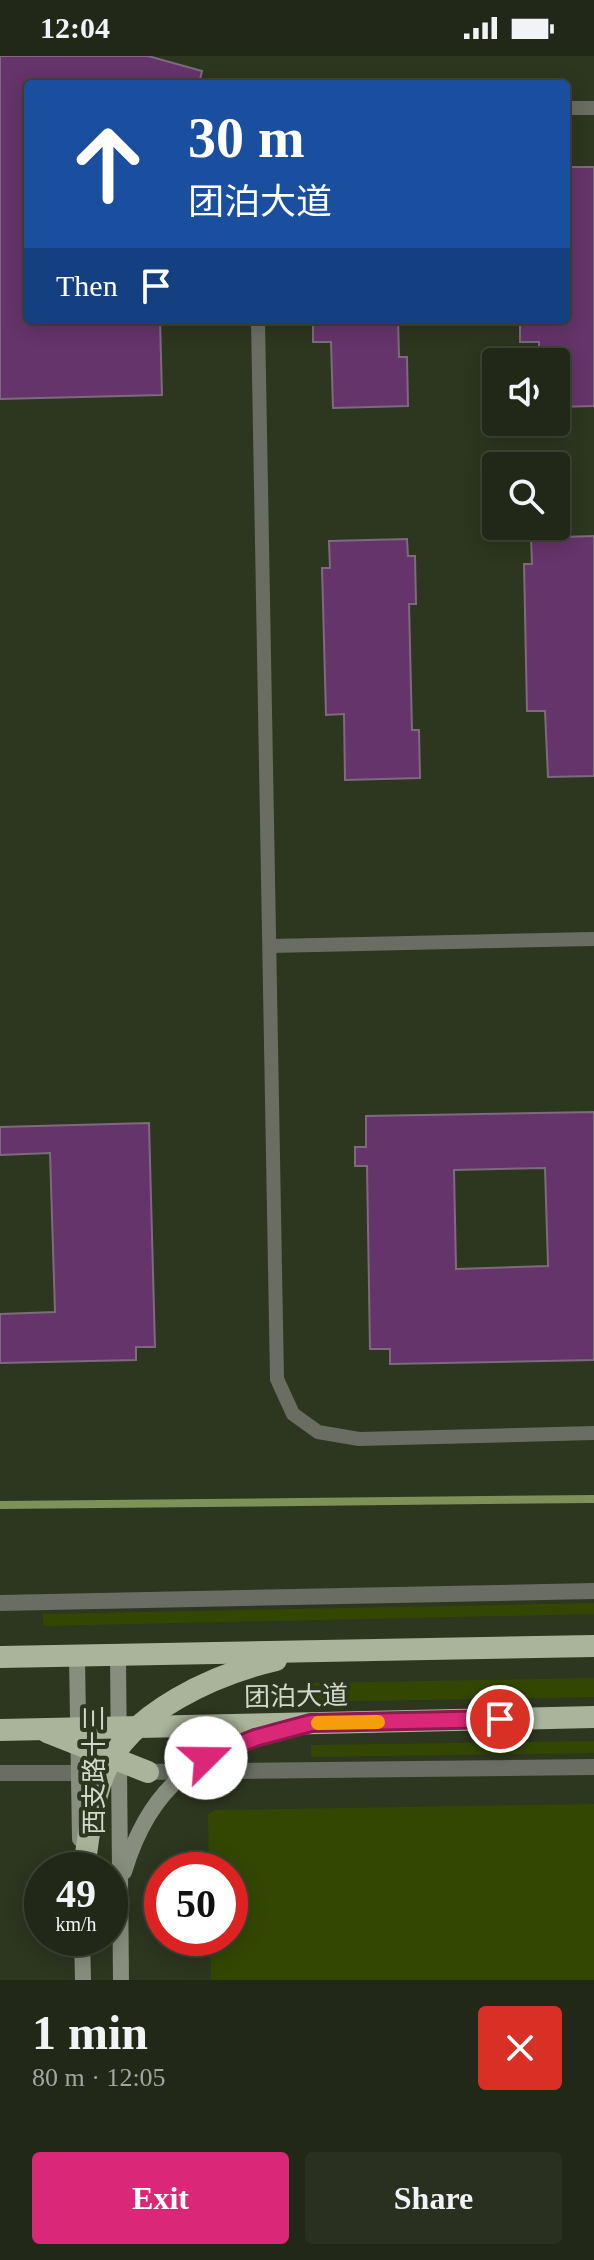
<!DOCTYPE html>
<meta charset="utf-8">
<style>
body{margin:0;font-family:"Times New Roman","Noto Sans SC",serif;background:#2a3020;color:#f1f3f6;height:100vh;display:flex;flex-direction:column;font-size:30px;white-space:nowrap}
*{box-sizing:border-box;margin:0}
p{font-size:26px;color:#a2a6a1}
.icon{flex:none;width:44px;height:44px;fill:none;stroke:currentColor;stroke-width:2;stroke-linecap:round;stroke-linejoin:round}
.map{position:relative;height:1924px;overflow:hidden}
.sheet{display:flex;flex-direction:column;background:#222817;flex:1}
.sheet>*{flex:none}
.banner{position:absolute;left:24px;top:24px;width:546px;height:244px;border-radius:8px;box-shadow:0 4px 20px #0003,0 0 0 2px #3f4436;background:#1a4fa0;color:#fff;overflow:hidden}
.tools{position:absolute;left:482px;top:292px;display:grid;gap:16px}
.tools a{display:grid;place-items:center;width:88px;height:88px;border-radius:8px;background:#222817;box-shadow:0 4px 20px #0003,0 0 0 2px #3f4436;font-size:40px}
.speed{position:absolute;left:24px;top:1796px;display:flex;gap:16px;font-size:40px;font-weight:700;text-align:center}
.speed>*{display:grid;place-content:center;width:104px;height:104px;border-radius:50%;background:#222817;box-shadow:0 4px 20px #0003,0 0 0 2px #3f4436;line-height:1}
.speed small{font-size:20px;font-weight:400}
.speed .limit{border:12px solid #d22;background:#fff;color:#111}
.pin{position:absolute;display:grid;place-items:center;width:68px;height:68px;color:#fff;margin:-34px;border:4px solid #fff;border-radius:50%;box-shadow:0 2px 8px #0007}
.me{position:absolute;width:88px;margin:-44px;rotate:68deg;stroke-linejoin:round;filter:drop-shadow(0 0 6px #0008)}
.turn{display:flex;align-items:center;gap:28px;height:168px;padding:0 32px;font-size:36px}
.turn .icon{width:104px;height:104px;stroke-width:2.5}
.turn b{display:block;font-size:56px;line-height:68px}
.then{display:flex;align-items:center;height:76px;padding:0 32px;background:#0003;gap:16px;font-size:30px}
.round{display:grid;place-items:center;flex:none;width:84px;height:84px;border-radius:8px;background:#2a3020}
.overview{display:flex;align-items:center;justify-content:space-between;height:136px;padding:0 32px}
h1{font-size:48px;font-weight:700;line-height:60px}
.button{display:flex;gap:16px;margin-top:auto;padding:16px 32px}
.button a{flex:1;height:92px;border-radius:8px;background:#db2777;color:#fff;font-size:32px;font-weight:700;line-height:92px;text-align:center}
.button a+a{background:#2a3020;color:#f1f3f6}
.status{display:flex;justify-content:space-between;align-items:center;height:56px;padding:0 40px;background:#222817;direction:ltr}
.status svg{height:22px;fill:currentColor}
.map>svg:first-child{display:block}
</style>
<div class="status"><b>12:04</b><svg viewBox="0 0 49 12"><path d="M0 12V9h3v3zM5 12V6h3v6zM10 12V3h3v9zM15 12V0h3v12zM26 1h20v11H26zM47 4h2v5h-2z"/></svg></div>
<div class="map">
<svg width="594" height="1924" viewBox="0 0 594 1924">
<rect width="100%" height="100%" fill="#2d361f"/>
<g fill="#334703">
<path d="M 594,1547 L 594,1558 L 44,1570 L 42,1558 Z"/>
<path d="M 594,1622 L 594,1641 L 310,1646 L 310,1627 Z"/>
<path d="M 594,1685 L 594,1697 L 311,1701 L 311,1689 Z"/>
<path d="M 594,1748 L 594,1924 L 211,1924 L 210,1882 L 230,1882 L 230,1814 L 209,1814 L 208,1758 L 215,1754 Z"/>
</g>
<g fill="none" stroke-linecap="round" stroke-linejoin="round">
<path stroke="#7e9159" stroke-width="8" d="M 0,1449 L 594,1443"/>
</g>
<g fill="#65346a" stroke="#7e6a7f" stroke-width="2" fill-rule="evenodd">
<path d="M 0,0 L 148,0 L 202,15 L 199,28 L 28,28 L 28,264 L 160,264 L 162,339 L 0,343 Z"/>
<path d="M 566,111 L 594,111 L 594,350 L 556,351 L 556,306 L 539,306 L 539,286 L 520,286 L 520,264 L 566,264 Z"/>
<path d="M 313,264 L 398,264 L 399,301 L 407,301 L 408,350 L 333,352 L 331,286 L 313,286 Z"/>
<path d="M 594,480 L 594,720 L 548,721 L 545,655 L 527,655 L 524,508 L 532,508 L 531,482 Z"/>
<path d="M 407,483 L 408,500 L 415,500 L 416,548 L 409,548 L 412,674 L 419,674 L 420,722 L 345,724 L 344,658 L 326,659 L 322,512 L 330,512 L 329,485 Z"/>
<path d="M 594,1056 L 594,1304 L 390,1308 L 390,1293 L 370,1293 L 367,1110 L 355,1110 L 355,1091 L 366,1091 L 366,1060 ZM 545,1112 L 548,1210 L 456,1213 L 454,1114 Z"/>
<path d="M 149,1067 L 155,1291 L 136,1291 L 136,1304 L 0,1307 L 0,1258 L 55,1256 L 50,1097 L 0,1099 L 0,1071 Z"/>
</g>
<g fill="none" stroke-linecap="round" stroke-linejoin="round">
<g stroke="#696d62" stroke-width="14">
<path d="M 566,52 L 594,52"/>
<path d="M 258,264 L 277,1323 L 293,1358 L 318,1376 L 359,1383 L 594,1377"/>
<path d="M 270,890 L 594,883"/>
</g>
<g stroke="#696d62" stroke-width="16">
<path d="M 0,1547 L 594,1535"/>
<path d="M 140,1716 L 594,1711"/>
<path d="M 0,1717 L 112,1717"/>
</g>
<g stroke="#878e7d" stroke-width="16">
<path d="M 118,1600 L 121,1924"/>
<path d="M 77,1601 L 80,1783"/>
<path d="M 124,1816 C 151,1726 199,1697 286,1674"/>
<path d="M 82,1882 L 83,1924"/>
</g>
<g stroke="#a9b49a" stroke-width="22">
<path d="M 0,1601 L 594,1590"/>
<path d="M 0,1674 L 594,1661"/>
<path d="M 47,1676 L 148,1716"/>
<path d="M 84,1814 C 88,1782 92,1748 104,1718 C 128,1656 216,1618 276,1604"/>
</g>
</g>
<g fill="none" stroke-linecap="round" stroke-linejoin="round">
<g stroke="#8e194d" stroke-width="20">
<path id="route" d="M 206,1702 L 255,1682 L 311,1667 L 500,1663"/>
</g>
<use href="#route" stroke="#db2777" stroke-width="14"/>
<path stroke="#f59e0b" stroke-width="14" d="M 318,1667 L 378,1666"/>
</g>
<g text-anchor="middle" stroke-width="8" stroke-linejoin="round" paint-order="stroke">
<g font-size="26" fill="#d2d8ca" stroke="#2d361f">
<text transform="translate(296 1640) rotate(-1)" y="9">团泊大道</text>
<text transform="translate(94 1714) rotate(-90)" y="9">西支路十三</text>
</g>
</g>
</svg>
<div class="tools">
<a><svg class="icon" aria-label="sound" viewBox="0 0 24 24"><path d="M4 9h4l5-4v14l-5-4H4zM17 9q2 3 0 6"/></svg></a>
<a><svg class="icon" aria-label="search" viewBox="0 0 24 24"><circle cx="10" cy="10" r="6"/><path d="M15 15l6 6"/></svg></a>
</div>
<div class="speed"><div>49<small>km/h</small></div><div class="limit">50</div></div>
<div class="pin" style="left:500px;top:1663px;background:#d93025"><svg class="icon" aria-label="arrive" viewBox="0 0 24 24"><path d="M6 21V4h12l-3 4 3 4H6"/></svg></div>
<svg class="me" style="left:206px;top:1702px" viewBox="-20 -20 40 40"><circle r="19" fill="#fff"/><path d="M0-13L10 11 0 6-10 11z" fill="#db2777"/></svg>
<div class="banner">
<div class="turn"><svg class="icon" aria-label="ahead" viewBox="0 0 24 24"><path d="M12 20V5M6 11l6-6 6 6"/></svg><div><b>30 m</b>团泊大道</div></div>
<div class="then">Then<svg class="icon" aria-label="arrive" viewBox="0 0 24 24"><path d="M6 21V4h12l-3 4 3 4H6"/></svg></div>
</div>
</div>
<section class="sheet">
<div class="overview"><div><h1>1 min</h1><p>80 m · 12:05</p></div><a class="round" style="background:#d93025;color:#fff"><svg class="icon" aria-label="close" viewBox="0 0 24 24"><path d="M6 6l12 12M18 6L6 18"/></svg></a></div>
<div class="button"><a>Exit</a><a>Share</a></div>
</section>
